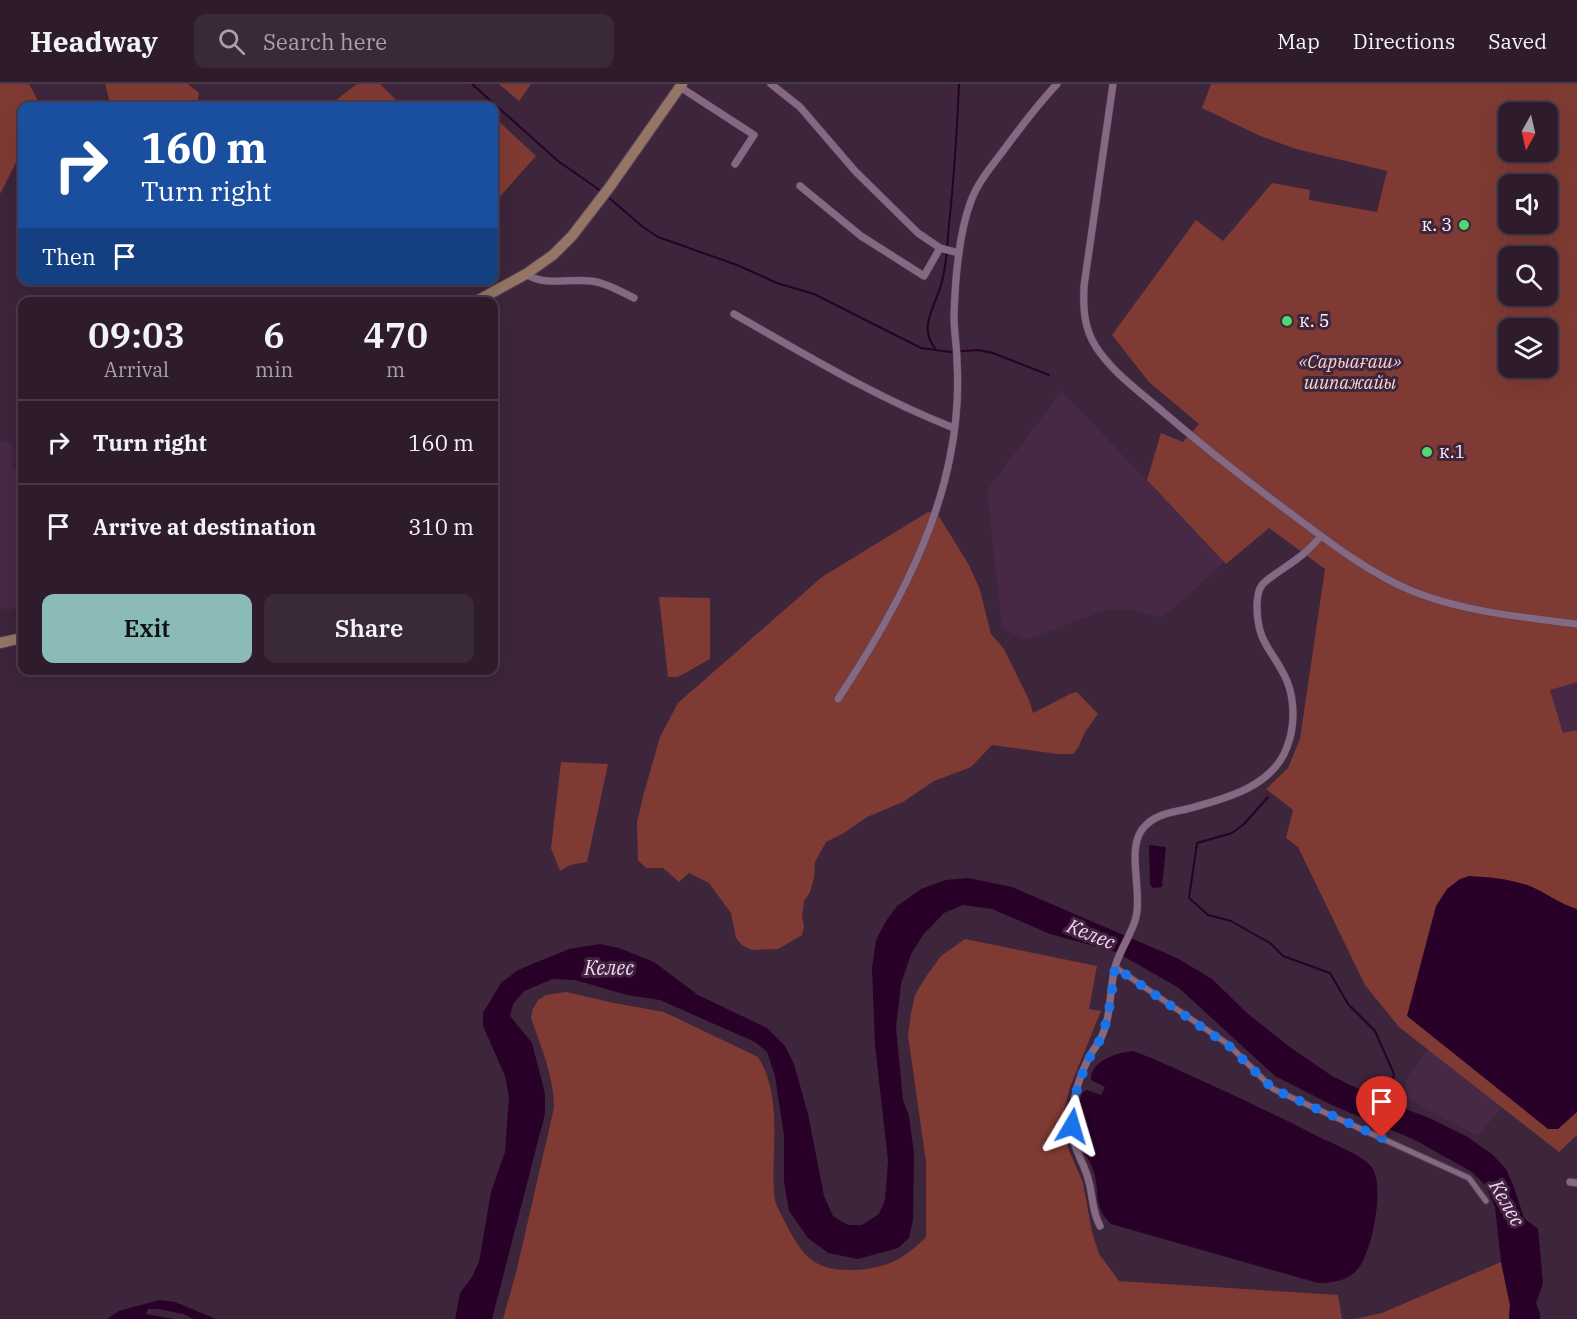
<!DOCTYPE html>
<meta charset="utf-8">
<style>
body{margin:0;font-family:"IBM Plex Serif",serif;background:#3a2939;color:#f1f3f6;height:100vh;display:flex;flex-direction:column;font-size:22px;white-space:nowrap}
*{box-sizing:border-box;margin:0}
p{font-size:20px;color:#a7a1aa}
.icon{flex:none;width:33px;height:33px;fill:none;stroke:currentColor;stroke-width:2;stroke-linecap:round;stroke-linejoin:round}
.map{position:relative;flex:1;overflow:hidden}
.sheet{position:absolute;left:18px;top:213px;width:480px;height:378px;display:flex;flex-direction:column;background:#2e1c2d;border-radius:12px;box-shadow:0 6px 24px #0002,0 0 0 2px #493a49}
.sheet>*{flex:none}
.banner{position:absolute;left:18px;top:18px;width:480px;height:183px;border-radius:12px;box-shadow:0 6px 24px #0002,0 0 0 2px #493a49;background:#1a4fa0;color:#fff;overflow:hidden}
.needle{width:39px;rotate:188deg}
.buttons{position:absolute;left:1498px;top:18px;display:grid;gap:12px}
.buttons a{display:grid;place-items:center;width:60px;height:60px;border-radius:12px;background:#2e1c2d;box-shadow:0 6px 24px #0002,0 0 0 2px #493a49;font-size:30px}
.pin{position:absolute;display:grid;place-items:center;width:51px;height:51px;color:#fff;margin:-62px -26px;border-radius:50% 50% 50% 0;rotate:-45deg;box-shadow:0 0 6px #0007}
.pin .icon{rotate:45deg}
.me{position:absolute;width:66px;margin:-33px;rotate:7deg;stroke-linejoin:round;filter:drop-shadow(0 0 4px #0008)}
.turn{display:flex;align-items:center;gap:21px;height:126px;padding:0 24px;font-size:27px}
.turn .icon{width:78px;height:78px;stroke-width:2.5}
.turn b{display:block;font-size:42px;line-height:51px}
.then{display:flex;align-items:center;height:57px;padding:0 24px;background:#0003;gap:12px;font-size:22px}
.eta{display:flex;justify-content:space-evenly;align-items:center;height:102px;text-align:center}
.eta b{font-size:36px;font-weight:600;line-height:42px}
.cta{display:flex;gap:12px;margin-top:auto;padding:12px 24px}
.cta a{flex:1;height:69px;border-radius:12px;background:#8bbbb9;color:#111;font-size:24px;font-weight:600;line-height:69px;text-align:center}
.cta a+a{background:#3a2939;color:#f1f3f6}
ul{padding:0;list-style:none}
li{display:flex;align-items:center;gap:18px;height:84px;padding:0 24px;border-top:2px solid #493a49}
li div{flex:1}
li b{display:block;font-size:22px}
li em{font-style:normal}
header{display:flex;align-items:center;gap:36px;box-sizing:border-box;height:84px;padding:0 30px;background:#2e1c2d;border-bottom:2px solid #493a49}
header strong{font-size:28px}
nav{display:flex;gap:33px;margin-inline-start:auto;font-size:21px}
.search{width:420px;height:54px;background:#3a2939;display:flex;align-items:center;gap:15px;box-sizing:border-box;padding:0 21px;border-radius:12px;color:#a7a1aa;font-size:22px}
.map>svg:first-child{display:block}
</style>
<header>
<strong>Headway</strong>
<div class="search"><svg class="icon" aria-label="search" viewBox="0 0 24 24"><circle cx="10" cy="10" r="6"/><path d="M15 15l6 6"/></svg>Search here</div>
<nav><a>Map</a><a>Directions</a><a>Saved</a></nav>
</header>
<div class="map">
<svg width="1577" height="1235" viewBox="0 0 1577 1235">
<rect width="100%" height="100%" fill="#3d253c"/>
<g fill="#472946">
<path d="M 1062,307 L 1224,478 L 1171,527 L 1161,534 L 1137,527 L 1108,525 L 1025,556 L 1002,543 L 987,406 Z"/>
<path d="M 0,356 L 13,359 L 11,385 L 22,388 L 22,520 L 10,526 L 0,524 Z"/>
<path d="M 1577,598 L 1577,646 L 1563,650 L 1550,605 Z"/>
<path d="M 1428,965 L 1502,1023 L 1478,1052 L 1404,1013 L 1408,992 Z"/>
</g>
<g fill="#7f3b33" fill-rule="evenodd">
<path d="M 0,0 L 29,0 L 41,22 L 22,22 L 22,67 L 0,110 Z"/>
<path d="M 105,0 L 188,0 L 199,9 L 197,22 L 111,22 Z"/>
<path d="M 357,0 L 380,0 L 402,22 L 341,22 L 336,16 Z"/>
<path d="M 499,0 L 531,0 L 519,17 Z"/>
<path d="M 1211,0 L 1577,0 L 1577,598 L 1550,606 L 1563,649 L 1577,646 L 1577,1051 L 1559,1068 L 1399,943 L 1365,901 L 1298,763 L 1286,754 L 1293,726 L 1266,705 L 1288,684 L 1300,655 L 1325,485 L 1269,444 L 1226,480 L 1147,396 L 1161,349 L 1183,358 L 1199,340 L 1149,298 L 1112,251 L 1196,136 L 1223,157 L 1272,99 L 1310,106 L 1309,116 L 1377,128 L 1387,87 L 1296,65 L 1258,51 L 1202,24 ZM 1509,28 L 1548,28 L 1548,68 L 1509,68 ZM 1509,100 L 1548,100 L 1548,140 L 1509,140 ZM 1509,172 L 1548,172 L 1548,212 L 1509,212 ZM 1509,244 L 1548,244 L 1548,284 L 1509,284 Z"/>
<path d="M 494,33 L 536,72 L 496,117 L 494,115 Z"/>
<path d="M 928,428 L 938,431 L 969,481 L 980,506 L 991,550 L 1004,565 L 1029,616 L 1033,629 L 1070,610 L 1077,608 L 1098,630 L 1085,648 L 1078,664 L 1073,670 L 1057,670 L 992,661 L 971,683 L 934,697 L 903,718 L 867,733 L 844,749 L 826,758 L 815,778 L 814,794 L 810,808 L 804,817 L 802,833 L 804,842 L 802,851 L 778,865 L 752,866 L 743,862 L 736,854 L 731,829 L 709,799 L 689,789 L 679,798 L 663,784 L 646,784 L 638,776 L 637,738 L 644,709 L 660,653 L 678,619 L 822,493 Z"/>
<path d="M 659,513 L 710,514 L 710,575 L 678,593 L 668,593 Z"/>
<path d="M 561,678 L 608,680 L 587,778 L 570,781 L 560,787 L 551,764 Z"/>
<path d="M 965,855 L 1097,882 L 1089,925 L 1101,927 L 1070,1003 L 1064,1027 L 1068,1064 L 1083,1099 L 1092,1148 L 1099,1170 L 1119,1197 L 1338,1211 L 1342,1235 L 503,1235 L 516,1189 L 554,1024 C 554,993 541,963 531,934 L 533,925 L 538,916 L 546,911 L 566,908 L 614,919 L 664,928 L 758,973 C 783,1013 771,1064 774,1108 C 774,1119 780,1128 785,1138 C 801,1169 811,1186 849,1186 C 883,1186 904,1176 926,1153 L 926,1078 L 908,951 L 911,929 L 915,911 L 925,894 L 941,872 Z"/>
<path d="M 1501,1178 L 1510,1221 L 1509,1235 L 1355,1235 L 1382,1229 Z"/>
</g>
<g fill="#280028">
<path d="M 1149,761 L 1166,763 L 1162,803 L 1153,804 L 1150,801 Z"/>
<path d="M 1469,792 C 1490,793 1510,795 1530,802 C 1546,809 1560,820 1577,825 L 1577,1028 L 1558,1045 L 1548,1045 L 1407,932 L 1436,822 L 1447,805 L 1460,795 Z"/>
<path d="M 968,794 L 1012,803 L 1177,874 L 1212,895 L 1247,929 L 1287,961 L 1332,992 L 1379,1015 L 1429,1034 L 1466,1052 L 1493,1071 L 1506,1085 L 1514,1103 L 1524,1134 L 1538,1145 L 1543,1199 L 1536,1219 L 1540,1230 L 1540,1235 L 1509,1235 L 1510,1221 L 1501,1178 L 1495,1123 L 1486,1102 L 1472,1088 L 1415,1056 L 1334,1022 L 1275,992 L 1179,904 L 1116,868 L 1050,850 L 992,825 L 963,821 L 944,829 L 923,851 L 911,870 L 901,900 L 896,944 L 903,1016 L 909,1032 L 914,1070 L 913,1136 L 909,1154 L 898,1164 L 858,1175 L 828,1169 L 808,1154 L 789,1127 L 784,1098 L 784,1052 L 775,992 L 767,968 L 755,958 L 660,916 L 627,911 L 575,896 L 553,895 L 524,907 L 513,920 L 510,932 L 532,959 L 545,1010 L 545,1030 L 492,1235 L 455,1235 L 460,1209 L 472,1193 L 479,1178 L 491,1108 L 505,1068 L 509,1013 L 505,992 L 483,942 L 483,929 L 501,899 L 518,886 L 569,865 L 600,860 L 619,864 L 654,878 L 698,911 L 767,944 L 785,962 L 794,980 L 808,1030 L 824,1112 L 833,1132 L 848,1141 L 862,1141 L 879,1130 L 885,1116 L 888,1077 L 875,961 L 872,884 L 876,856 L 886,837 L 897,822 L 921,805 L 946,796 Z"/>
<path d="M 1133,967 L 1154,975 C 1209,1000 1265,1025 1319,1053 C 1335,1061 1358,1069 1371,1082 C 1386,1099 1372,1172 1356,1187 C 1346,1197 1332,1199 1318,1199 L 1111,1140 C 1093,1123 1100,1109 1094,1088 C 1091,1080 1086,1071 1082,1063 C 1075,1045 1075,1026 1083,1008 L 1087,1006 L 1101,1011 L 1105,1003 L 1091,996 C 1090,977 1118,968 1133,967 Z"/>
<path d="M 159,1216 L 175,1218 L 216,1235 L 194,1235 L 183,1230 L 159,1225 L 148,1225 L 146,1230 L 174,1235 L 107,1235 L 119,1227 Z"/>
</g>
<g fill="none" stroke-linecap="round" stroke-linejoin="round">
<g stroke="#280028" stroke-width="2">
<path d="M 472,0 L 558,77 L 601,107"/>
<path d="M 608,113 L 643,143 L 658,153 L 737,181 L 777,199 L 814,210 L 921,264 L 950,268 L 978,266 L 993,269 L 1049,291"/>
<path d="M 935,264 C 918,243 935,223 941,201 C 947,182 947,161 949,141 C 954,94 957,47 959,0"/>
<path d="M 1268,713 L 1244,740 L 1232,749 L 1197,759 L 1189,814 L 1208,831 L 1231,837 L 1270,859 L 1283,872 L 1330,889 L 1348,920 L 1375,947 L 1394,990 C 1392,1001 1386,1005 1386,1018"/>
</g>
<g stroke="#584357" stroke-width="7">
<path id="pedestrian" d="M 1115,883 L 1229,961 L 1273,1005 L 1469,1094 L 1486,1117"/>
</g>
<g stroke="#584357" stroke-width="8">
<g id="minor">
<path d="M 771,0 L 800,23 L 855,87 L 918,149 L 940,164 L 959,169"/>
<path d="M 1113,0 L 1084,202 C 1083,225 1084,244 1096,263 C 1113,289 1139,307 1162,327 C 1205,364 1251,400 1297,434 C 1333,461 1371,490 1412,507 C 1465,528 1521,533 1577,540"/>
<path d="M 680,3 L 754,51 L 735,80"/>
<path d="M 800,102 L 861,152 L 924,192 L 940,164"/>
<path d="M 526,190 C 546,203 568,194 591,197 C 606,199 620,207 634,214"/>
<path d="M 734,230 C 806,271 877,314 954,344"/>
<path d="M 838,615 C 886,542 933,460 950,373 C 956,343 959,309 957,278 C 957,263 954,248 954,233 C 955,197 958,151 971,117 C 978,98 991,83 1003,67 C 1020,44 1037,21 1057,0"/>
<path d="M 1570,1098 L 1577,1099"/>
<path d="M 1100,1142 C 1092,1128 1093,1113 1089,1098 C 1083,1073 1069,1062 1072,1033 C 1073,1013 1080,991 1089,973 C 1093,966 1098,960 1101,954 C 1112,931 1109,906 1115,883 C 1120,865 1132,850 1136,833 C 1143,805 1124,761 1146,741 C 1157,730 1173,728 1187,725 C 1224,715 1273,703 1287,663 C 1295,643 1295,617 1287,597 C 1274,567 1257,560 1257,523 C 1257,517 1258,506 1262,501 C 1267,494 1290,481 1298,474 C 1307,468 1314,460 1321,452"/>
</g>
</g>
<g stroke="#584357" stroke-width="12">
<g id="secondary">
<path d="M 475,218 L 526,190 L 553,171 L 572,152 L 609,104 L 682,0"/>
<path d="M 0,559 L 22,554"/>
</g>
</g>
<use href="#pedestrian" stroke="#856983" stroke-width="5"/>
<use href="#minor" stroke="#856983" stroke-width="7"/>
<use href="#secondary" stroke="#957666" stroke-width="10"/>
</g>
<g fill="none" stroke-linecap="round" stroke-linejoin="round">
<path stroke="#1a73e8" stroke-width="10" stroke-dasharray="0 18" d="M 1072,1042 C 1071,1019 1079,996 1089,975 C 1092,967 1099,960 1102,951 C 1110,929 1112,906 1115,883 L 1229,962 L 1273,1005 L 1382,1054"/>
</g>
<g fill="#53d672" stroke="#3d253c" stroke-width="2">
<circle cx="1464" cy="141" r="6"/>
<circle cx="1287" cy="237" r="6"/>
<circle cx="1427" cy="368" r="6"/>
</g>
<g text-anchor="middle" stroke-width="6" stroke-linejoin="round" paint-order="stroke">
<g font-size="18" fill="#fcecfb" stroke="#3d253c" text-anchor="start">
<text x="1452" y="147" text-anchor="end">к. 3</text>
<text x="1299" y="243">к. 5</text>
<text x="1439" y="374">к.1</text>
</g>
<g font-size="18" font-style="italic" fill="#f4d3ce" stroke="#3d253c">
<text x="1350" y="284">«Сарыағаш»<tspan x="1350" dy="21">шипажайы</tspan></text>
</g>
<g font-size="20" font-style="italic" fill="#fdcffa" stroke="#3d253c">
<text transform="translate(1091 850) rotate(22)" y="7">Келес</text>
<text x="609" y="891">Келес</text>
<text transform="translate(1507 1119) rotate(60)" y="7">Келес</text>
</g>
</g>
</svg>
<div class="buttons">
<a><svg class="needle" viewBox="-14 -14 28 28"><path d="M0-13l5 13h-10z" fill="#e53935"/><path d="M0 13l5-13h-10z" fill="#a7a1aa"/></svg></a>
<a><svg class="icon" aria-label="sound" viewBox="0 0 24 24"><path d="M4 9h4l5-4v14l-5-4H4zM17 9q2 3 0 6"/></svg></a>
<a><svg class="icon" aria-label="search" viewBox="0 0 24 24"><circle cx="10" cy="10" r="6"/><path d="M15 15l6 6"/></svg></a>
<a><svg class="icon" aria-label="layers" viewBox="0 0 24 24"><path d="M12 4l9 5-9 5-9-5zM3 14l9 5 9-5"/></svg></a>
</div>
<div class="pin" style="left:1382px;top:1054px;background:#d93025"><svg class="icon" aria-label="arrive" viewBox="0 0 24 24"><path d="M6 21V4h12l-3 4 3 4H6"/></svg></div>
<svg class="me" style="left:1072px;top:1042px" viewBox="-20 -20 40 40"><path d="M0-17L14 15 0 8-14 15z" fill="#1a73e8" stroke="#fff" stroke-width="4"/></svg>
<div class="banner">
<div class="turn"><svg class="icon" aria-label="right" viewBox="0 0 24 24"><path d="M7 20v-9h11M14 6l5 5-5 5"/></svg><div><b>160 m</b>Turn right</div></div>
<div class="then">Then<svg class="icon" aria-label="arrive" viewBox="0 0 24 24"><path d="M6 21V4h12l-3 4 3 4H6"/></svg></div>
</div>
<section class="sheet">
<div class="eta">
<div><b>09:03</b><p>Arrival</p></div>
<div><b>6</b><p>min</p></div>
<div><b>470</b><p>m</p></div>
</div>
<ul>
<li><svg class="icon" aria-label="right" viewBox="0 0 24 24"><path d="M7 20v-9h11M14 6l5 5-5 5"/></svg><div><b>Turn right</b></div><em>160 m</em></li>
<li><svg class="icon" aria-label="arrive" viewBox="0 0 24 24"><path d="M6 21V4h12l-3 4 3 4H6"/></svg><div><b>Arrive at destination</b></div><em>310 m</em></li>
</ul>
<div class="cta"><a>Exit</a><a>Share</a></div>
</section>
</div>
